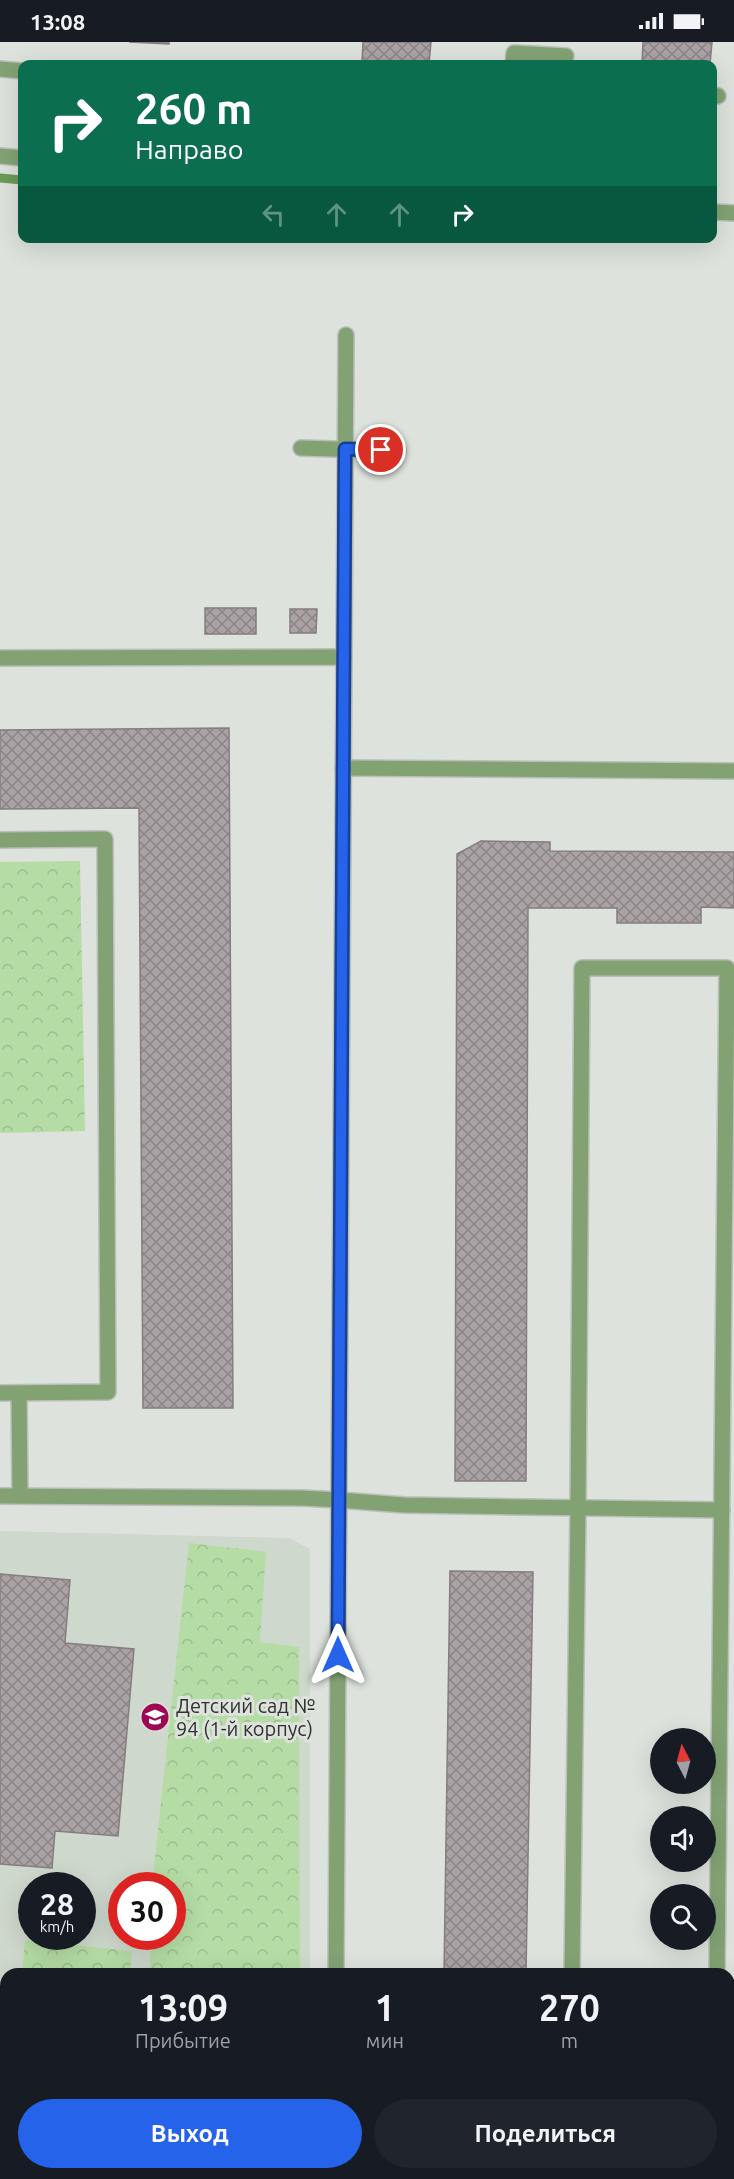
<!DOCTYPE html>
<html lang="ru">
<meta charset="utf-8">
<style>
body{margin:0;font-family:Ubuntu,sans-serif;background:#20242c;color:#f1f3f6;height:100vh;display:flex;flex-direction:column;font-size:22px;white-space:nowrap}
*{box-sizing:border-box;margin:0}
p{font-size:20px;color:#9ea1a6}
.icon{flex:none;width:33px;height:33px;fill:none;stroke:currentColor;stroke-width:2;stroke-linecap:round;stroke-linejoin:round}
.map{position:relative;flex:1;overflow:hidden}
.details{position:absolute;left:0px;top:1926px;width:735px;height:212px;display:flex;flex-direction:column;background:#171b24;border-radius:18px 18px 0 0;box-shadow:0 6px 24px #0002}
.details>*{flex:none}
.banner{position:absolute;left:18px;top:18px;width:699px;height:183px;border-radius:12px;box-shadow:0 6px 24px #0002;background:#0b6e4f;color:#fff;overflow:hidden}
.needle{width:39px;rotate:354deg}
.buttons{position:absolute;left:650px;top:1686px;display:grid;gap:12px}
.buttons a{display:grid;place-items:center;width:66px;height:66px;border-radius:50%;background:#171b24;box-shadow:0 6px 24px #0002;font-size:30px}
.speed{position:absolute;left:18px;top:1830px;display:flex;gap:12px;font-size:30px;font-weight:700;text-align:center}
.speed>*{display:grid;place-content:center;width:78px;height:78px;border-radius:50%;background:#171b24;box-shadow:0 6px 24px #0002;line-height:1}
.speed small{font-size:15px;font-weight:400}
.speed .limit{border:9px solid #d22;background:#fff;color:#111}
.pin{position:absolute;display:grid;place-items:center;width:51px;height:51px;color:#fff;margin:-26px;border:3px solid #fff;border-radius:50%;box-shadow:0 2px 6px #0007}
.me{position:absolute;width:66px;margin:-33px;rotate:0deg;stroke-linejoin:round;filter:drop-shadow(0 0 4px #0008)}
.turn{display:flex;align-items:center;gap:21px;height:126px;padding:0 18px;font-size:27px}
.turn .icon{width:78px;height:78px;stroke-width:2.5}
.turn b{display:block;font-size:42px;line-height:51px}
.lanes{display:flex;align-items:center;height:57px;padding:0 18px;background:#0003;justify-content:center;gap:30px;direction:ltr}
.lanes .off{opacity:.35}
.eta{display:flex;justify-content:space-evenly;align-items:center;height:102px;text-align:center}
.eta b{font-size:36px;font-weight:700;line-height:42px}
.primary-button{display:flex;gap:12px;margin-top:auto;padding:12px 18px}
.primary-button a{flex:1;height:69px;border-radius:36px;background:#2563eb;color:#fff;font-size:24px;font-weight:700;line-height:69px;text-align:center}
.primary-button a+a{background:#20242c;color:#f1f3f6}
.status{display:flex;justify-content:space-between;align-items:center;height:42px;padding:0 30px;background:#171b24;direction:ltr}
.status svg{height:16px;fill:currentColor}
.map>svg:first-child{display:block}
</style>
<div class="status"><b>13:08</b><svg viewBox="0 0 49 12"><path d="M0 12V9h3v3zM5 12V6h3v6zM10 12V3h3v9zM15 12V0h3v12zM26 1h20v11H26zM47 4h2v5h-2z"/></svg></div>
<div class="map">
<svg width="734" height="2137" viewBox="0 0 734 2137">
<defs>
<pattern id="park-crowns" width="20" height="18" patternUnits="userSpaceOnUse" patternTransform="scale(1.5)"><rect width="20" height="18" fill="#b5dca5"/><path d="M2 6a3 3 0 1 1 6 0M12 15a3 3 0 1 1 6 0" fill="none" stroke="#9cbd8e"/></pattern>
<pattern id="building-cross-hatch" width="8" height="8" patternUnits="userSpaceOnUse" patternTransform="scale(1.5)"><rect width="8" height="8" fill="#aaa2a4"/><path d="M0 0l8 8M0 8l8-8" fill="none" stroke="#8b8586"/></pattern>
</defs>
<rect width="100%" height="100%" fill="#dde2dc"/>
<path fill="#cfd8cc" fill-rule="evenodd" d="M 0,1489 L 289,1496 L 310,1507 L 310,1932 L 6,1932 L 6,2132 L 309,2132 L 309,2137 L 0,2137 ZM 32,1844 L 82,1844 L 82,1894 L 32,1894 ZM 122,1844 L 172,1844 L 172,1894 L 122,1894 Z"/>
<g fill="url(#park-crowns)">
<path d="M 80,819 L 85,1089 L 0,1091 L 0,820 Z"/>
<path d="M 189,1501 L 266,1510 L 260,1600 L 299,1605 L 300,1932 L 149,1932 L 151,1905 L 146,1904 L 147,1895 L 172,1894 L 172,1844 L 152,1843 Z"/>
<path d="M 25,1898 L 132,1909 L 130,1932 L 22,1932 Z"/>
</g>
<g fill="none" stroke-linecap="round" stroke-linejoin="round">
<path stroke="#6b9a56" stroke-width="9" d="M 0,136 L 22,138"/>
</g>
<g fill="url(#building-cross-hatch)" stroke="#857d7f" stroke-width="1.5">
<path d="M 129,0 L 169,0 L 169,2 Z"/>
<path d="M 363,0 L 431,0 L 429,22 L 362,20 Z"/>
<path d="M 643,0 L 712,0 L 710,22 L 642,22 Z"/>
<rect x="205" y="566" width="51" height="26"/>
<path d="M 290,567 L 317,567 L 316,591 L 290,591 Z"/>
<path d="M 229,686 L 233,1366 L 143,1366 L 139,766 L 0,767 L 0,688 Z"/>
<path d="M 481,799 L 550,800 L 550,809 L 734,810 L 734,866 L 701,865 L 701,881 L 617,881 L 617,866 L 528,866 L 526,1439 L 455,1439 L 457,812 Z"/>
<path d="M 450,1529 L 533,1530 L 526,1932 L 444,1932 Z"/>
<path d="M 0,1532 L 70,1538 L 65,1601 L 134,1607 L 118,1794 L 55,1789 L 52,1826 L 0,1822 Z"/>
<path d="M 0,2092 L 6,2092 L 6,2132 L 250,2132 L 250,2137 L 0,2137 Z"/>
<rect x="440" y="2132" width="83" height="5"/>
</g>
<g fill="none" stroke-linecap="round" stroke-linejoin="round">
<g stroke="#babfb9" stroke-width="18">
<g id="lane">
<path d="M 513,22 L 514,11 L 566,14"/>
<path d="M 0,27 L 22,29"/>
<path d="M 712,53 L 718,54"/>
<path d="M 301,406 L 398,409"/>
<path d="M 344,615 L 346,293"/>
<path d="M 0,798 L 105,797 L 108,1350 L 0,1351"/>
<path d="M 19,1351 L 20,1454"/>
<path d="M 339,1458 L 404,1463 L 722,1468"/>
<path d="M 572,1932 L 578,1466 L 582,926 L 727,926 L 717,1932"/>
<path d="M 569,2137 L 569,2132"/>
<path d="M 716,2137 L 716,2132"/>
</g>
</g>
<g stroke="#babfb9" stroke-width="18">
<g id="street">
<path d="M 0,114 L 22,116"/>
<path d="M 712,170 L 734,171"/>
<path d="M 0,616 L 344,615 L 336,1932"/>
<path d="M 343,726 L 734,729"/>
<path d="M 0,1454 L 302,1456 L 339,1458"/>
<path d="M 334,2137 L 334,2132"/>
</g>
</g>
<use href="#lane" stroke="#82a274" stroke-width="15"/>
<use href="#street" stroke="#82a274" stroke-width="15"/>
</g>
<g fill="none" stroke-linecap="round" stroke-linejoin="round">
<g stroke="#184099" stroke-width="15">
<path id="route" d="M 338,1613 L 345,407 L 381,408"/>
</g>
<use href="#route" stroke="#2563eb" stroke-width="10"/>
</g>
<defs>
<g id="school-disc" transform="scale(1.5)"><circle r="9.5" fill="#9e0852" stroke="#dde2dc"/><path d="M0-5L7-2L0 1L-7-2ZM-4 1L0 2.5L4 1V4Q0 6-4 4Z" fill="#fff"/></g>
</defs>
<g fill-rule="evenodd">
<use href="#school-disc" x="155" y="1675"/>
</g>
<g text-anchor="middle" stroke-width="6" stroke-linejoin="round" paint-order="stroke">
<g font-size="20" fill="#30312f" stroke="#dde2dc" text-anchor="start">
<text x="176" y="1671">Детский сад №<tspan x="176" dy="23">94 (1-й корпус)</tspan></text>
</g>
</g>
</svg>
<div class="buttons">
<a><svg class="needle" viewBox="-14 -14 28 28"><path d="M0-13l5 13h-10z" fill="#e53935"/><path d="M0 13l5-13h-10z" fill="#9ea1a6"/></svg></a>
<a><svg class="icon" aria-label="sound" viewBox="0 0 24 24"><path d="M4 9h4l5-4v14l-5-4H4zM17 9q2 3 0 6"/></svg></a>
<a><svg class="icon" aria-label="search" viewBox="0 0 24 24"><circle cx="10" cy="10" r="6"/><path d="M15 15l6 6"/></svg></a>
</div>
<div class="speed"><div>28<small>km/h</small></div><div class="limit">30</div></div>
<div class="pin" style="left:381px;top:408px;background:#d93025"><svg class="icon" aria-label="arrive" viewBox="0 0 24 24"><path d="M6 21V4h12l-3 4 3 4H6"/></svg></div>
<svg class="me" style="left:338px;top:1613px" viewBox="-20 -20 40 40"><path d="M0-17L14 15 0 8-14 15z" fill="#2563eb" stroke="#fff" stroke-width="4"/></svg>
<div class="banner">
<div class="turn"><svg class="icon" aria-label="right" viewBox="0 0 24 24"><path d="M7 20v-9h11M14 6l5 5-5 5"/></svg><div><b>260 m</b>Направо</div></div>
<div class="lanes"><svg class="icon off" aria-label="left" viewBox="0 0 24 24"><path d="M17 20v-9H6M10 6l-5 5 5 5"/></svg><svg class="icon off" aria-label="ahead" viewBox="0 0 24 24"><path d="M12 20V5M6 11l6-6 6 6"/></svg><svg class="icon off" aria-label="ahead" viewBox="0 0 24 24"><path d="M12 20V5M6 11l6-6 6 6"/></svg><svg class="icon" aria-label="right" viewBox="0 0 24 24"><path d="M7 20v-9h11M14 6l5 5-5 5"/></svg></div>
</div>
<section class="details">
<div class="eta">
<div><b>13:09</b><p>Прибытие</p></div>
<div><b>1</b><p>мин</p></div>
<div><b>270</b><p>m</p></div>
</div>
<div class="primary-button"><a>Выход</a><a>Поделиться</a></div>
</section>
</div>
